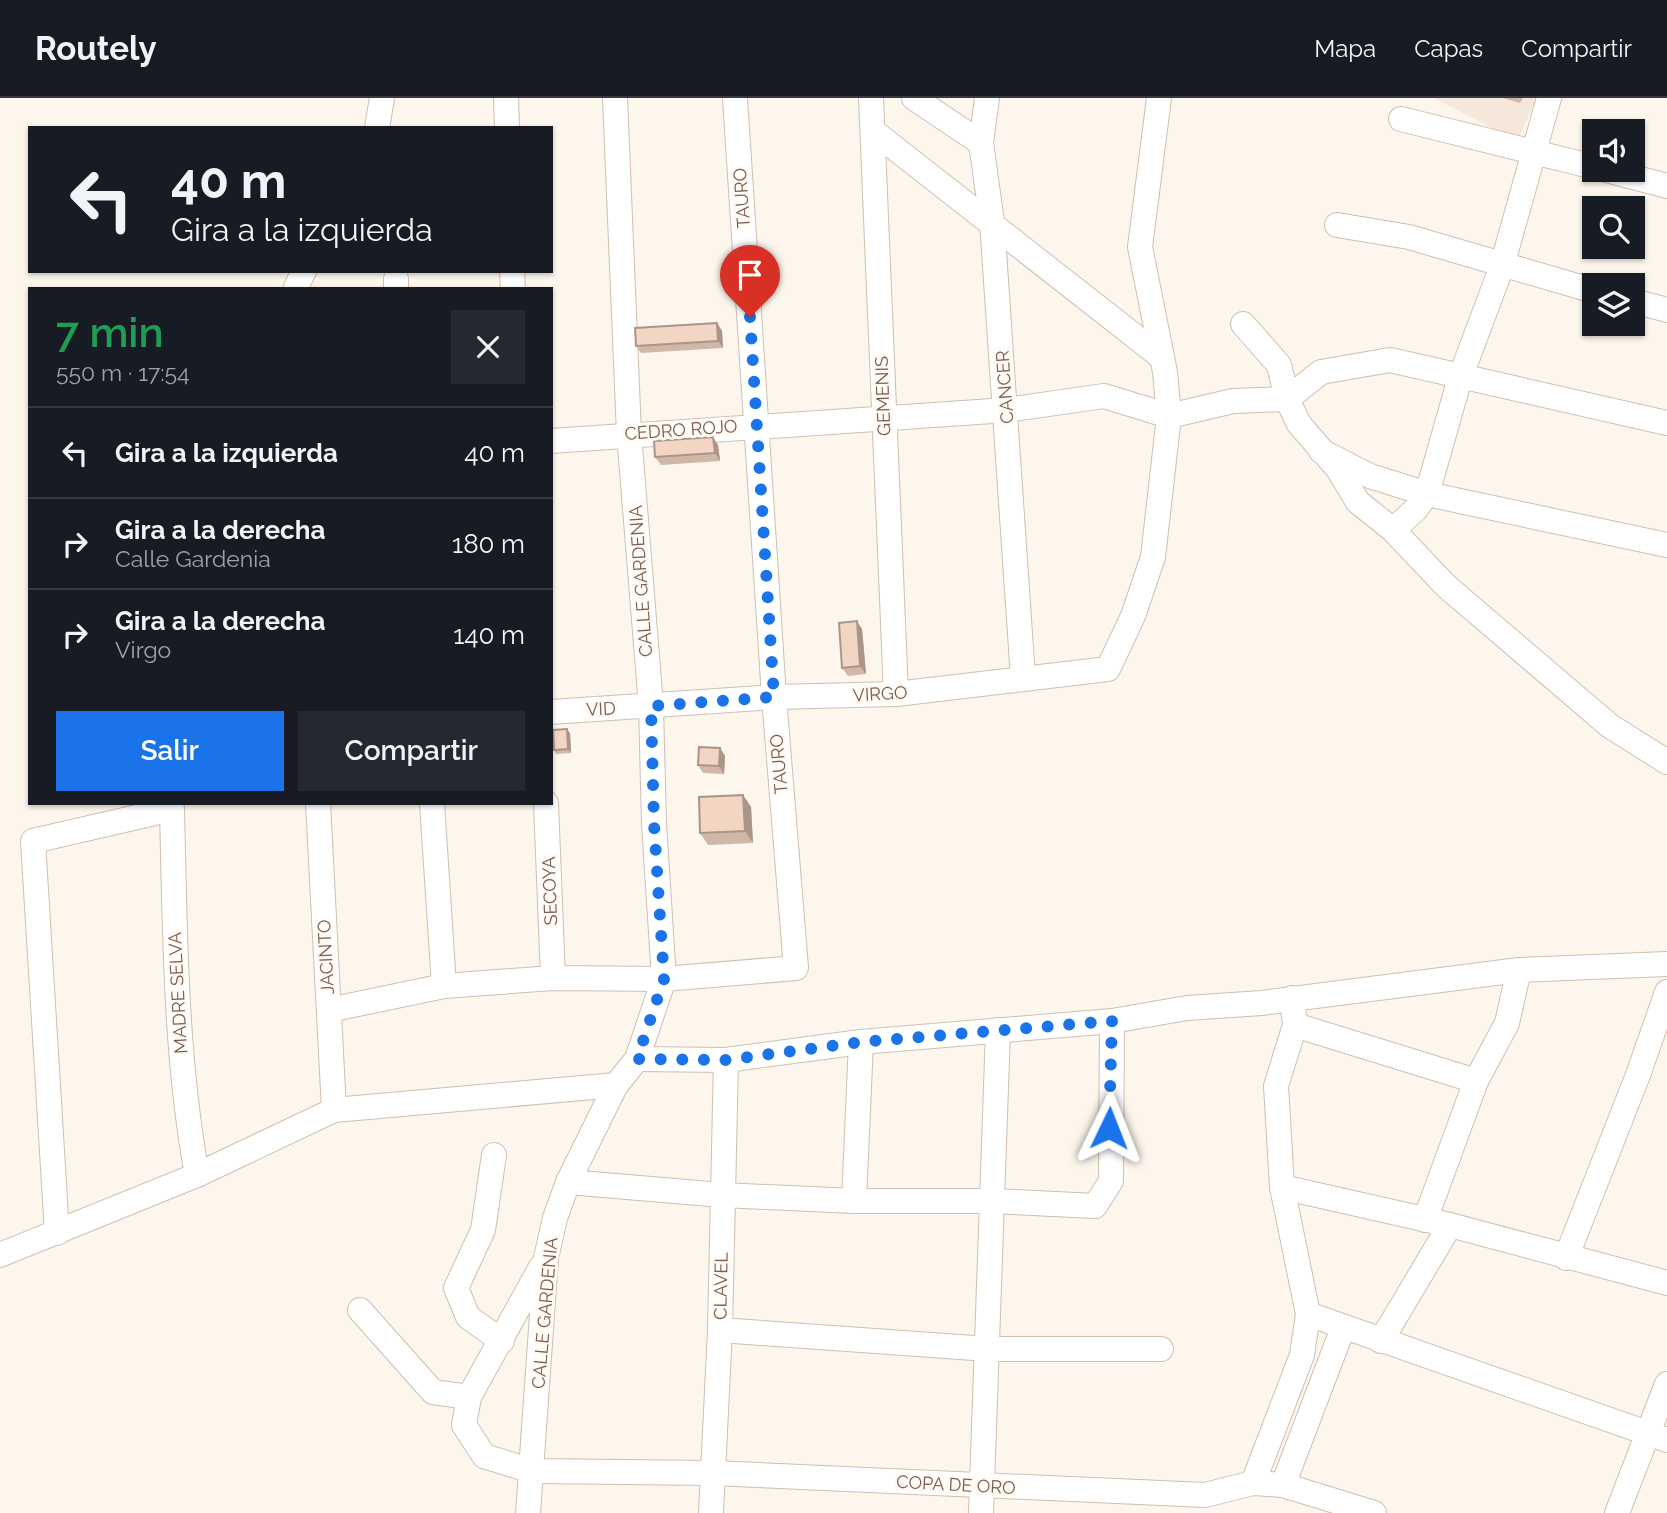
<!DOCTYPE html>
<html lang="es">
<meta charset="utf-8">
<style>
body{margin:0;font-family:Raleway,sans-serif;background:#242831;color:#f1f3f6;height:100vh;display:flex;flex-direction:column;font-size:26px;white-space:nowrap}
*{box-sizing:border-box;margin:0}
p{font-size:23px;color:#9ea1a6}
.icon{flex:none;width:38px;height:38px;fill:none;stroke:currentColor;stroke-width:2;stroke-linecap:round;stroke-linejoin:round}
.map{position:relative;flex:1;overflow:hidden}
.drawer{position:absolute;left:28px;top:189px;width:525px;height:518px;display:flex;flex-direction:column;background:#171b24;border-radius:0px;box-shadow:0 2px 5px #0004}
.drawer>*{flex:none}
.banner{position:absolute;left:28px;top:28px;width:525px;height:147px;border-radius:0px;box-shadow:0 2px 5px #0004;background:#171b24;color:#f1f3f6;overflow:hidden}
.controls{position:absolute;left:1582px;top:21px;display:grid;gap:14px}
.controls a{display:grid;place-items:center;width:63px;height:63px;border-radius:0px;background:#171b24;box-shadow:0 2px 5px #0004;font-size:35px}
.pin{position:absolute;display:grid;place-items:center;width:60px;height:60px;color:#fff;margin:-72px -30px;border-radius:50% 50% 50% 0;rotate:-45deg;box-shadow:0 0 7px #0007}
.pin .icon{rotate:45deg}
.me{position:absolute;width:77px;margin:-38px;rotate:2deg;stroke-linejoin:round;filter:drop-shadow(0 0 5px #0008)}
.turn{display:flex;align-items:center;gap:24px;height:147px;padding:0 28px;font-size:32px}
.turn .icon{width:91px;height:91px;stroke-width:2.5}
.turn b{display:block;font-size:49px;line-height:60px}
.round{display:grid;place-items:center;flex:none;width:74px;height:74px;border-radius:0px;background:#242831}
.overview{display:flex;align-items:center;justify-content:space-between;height:119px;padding:0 28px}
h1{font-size:42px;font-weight:600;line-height:52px;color:#1e9e55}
.cta{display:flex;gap:14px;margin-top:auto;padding:14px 28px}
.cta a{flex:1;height:80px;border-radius:0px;background:#1a73e8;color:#fff;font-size:28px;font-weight:600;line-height:80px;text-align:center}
.cta a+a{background:#242831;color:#f1f3f6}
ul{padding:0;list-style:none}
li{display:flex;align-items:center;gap:21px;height:91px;padding:0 28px;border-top:2px solid #363941}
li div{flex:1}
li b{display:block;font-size:26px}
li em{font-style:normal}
header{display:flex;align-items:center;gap:42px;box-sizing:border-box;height:98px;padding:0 35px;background:#171b24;border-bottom:2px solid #363941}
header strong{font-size:33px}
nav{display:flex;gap:38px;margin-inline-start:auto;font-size:24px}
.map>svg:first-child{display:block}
</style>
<header>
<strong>Routely</strong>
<nav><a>Mapa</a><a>Capas</a><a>Compartir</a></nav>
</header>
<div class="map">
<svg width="1667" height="1415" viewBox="0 0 1667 1415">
<rect width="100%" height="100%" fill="#fdf6ec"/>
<path fill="#f5e8da" d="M 1434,0 L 1537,0 L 1517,43 Z"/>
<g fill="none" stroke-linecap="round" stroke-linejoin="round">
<g stroke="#d1beb0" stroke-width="26">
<g id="minor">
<path d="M 506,0 L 507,30"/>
<path d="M 871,0 L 896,596"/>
<path d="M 914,0 L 981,45"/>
<path d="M 987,0 L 981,45 L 992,124 L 1023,580"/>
<path d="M 1549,0 L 1502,168 L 1460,280 L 1427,396 L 1415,412 L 1393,432 L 1446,488 L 1610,628 L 1667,664"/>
<path d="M 1401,21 L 1594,69"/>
<path d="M 377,30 L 382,0"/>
<path d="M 873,33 L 1160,258"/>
<path d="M 1606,72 L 1667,88"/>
<path d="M 1337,127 L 1409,139 L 1594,193"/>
<path d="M 512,173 L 513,191"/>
<path d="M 396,181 L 396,191"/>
<path d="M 295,191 L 304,173"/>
<path d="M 1633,203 L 1667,212"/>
<path d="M 1243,226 L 1279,267 L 1287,301 L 1299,326 L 1338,371 L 1358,404 L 1393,432"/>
<path d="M 551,343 L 1007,312 L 1104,298 L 1169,318 L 1233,303 L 1287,301 L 1321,274 L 1390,262 L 1667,325"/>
<path d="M 1321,353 L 1370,378 L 1427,396 L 1667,447"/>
<path d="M 551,614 L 774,599 L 896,596 L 1108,571 L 1133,518 L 1153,459 L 1169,318 L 1165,274 L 1140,149 L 1159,0"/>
<path d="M 318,705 L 334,1012"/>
<path d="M 432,705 L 444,888"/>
<path d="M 546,705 L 553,880"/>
<path d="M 329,912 L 444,888 L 553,880 L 664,881 L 796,870 L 774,599 L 735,0"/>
<path d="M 1295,927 L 1476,983"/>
<path d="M 637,961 L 726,962 L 861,944 L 1112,923 L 1187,910 L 1262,905 L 1519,872 L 1667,866"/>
<path d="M 494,1057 L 483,1132 L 456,1190 L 468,1219 L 502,1243"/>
<path d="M 568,1084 L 722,1097 L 854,1103 L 993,1103 L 1095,1108 L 1111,1083 L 1112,923"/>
<path d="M 1282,1089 L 1450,1127 L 1667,1185"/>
<path d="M 854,1103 L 861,944"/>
<path d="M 1425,1122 L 1476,983 L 1507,925 L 1519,872"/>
<path d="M 57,1135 L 33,743 L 172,711 C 175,834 175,956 197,1077"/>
<path d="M 0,1157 L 197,1077 L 334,1012 L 616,987"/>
<path d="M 1566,1160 L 1638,977 L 1667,894"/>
<path d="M 541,1169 L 469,1299 L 464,1327 L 484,1358 L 532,1373 L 713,1375 L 1205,1397 L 1253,1385 L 1283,1387 L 1374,1415"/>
<path d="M 360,1212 L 433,1294 L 469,1299"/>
<path d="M 1308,1216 L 1667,1342"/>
<path d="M 720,1232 L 988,1251 L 1161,1251"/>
<path d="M 1381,1243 L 1450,1127"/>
<path d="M 1253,1385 L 1302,1257 L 1308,1216 L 1282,1089 L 1276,988 L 1295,927 L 1292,900"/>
<path d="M 1283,1387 L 1343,1230"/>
<path d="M 528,1415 L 546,1160 L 555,1120 L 568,1084 L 616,987 L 637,961 L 664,881 L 654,726 L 651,608 L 629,336 L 615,0"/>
<path d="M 711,1415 L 720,1232 L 726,962"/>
<path d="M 981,1415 L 998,932"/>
<path d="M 1617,1415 L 1667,1286"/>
</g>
</g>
<use href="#minor" stroke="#fff" stroke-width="24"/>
</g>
<g fill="#d1b7a8">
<path d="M 1503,0 L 1523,0 L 1520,5 Z"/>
<path d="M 717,225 L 722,233 L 723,250 L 641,255 L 636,248 Z"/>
<path d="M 718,347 L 720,363 L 661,367 L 655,359 Z"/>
<path d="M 862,531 L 866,576 L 848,578 L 842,570 Z"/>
<path d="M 570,635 L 571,655 L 556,656 L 554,652 Z"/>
<path d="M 720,650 L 725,658 L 724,676 L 703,675 L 698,667 Z"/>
<path d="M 743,697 L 751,709 L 753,745 L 708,747 L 700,735 Z"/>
</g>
<g fill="#aa9588">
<path d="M 717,225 L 722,233 L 723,250 L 718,243 Z"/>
<path d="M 713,339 L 718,347 L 720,363 L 715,355 Z"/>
<path d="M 857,523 L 862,531 L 866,576 L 860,568 Z"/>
<path d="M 567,631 L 570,635 L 571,655 L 568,651 Z"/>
<path d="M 720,650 L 725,658 L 724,676 L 719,668 Z"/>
<path d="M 743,697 L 751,709 L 753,745 L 745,733 Z"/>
</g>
<g fill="#f3d5c3" stroke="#aa9588" stroke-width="2">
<path d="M 717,225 L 718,243 L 636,248 L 635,230 Z"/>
<path d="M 713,339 L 715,355 L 655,359 L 654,343 Z"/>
<path d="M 857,523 L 860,568 L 842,570 L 839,525 Z"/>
<path d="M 567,631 L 568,651 L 554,652 L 553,632 Z"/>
<path d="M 699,649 L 720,650 L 719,668 L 698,667 Z"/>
<path d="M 743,697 L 745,733 L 700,735 L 699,699 Z"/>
</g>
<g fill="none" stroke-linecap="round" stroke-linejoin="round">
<path stroke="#1a73e8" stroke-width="12" stroke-dasharray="0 21.6" d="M 750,219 L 774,599 L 651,608 L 654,726 L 664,881 L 637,961 L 726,962 L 861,944 L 1112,923 L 1109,1030"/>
</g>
<g text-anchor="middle" stroke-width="6" stroke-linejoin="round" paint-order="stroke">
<g font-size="18" fill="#7a5c4d" stroke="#fffaf3">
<text transform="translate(742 100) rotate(-94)" y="6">TAURO</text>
<text transform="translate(1005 289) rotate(-94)" y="6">CANCER</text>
<text transform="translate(883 298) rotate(-92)" y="6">GEMENIS</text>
<text transform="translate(681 332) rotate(-4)" y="6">CEDRO ROJO</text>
<text transform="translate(641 483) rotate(-94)" y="6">CALLE GARDENIA</text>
<text transform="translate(880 596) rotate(-3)" y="6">VIRGO</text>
<text transform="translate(601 611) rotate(-3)" y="6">VID</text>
<text transform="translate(779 666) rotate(-95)" y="6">TAURO</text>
<text transform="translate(550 793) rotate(-92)" y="6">SECOYA</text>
<text transform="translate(326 859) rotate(-93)" y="6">JACINTO</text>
<text transform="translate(178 895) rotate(-93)" y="6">MADRE SELVA</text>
<text transform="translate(721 1188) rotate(-89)" y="6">CLAVEL</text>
<text transform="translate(545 1215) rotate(-85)" y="6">CALLE GARDENIA</text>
<text transform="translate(956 1387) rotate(3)" y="6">COPA DE ORO</text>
</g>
</g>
</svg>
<div class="controls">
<a><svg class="icon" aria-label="sound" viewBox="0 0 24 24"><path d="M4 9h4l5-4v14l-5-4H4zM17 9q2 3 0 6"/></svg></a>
<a><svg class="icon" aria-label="search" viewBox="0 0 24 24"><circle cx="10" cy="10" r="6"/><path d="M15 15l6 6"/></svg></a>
<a><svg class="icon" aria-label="layers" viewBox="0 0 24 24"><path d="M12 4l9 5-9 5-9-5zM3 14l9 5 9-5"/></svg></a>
</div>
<div class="pin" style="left:750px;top:219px;background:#d93025"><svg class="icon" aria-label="arrive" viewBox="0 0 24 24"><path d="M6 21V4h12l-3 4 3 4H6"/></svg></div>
<svg class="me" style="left:1109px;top:1030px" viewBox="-20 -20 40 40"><path d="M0-17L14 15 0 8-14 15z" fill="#1a73e8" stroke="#fff" stroke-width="4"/></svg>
<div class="banner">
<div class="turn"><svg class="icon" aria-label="left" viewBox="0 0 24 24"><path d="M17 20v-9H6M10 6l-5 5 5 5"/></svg><div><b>40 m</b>Gira a la izquierda</div></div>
</div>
<section class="drawer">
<div class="overview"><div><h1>7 min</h1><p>550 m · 17:54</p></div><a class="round"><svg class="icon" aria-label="close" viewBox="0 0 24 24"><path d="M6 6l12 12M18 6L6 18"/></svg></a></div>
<ul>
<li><svg class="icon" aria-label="left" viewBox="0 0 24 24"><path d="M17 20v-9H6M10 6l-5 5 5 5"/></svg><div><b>Gira a la izquierda</b></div><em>40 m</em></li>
<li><svg class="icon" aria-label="right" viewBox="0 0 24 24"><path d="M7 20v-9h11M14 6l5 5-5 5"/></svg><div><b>Gira a la derecha</b><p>Calle Gardenia</p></div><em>180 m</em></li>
<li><svg class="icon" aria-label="right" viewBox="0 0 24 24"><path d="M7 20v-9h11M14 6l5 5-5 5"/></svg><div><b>Gira a la derecha</b><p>Virgo</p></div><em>140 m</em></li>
</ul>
<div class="cta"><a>Salir</a><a>Compartir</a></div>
</section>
</div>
